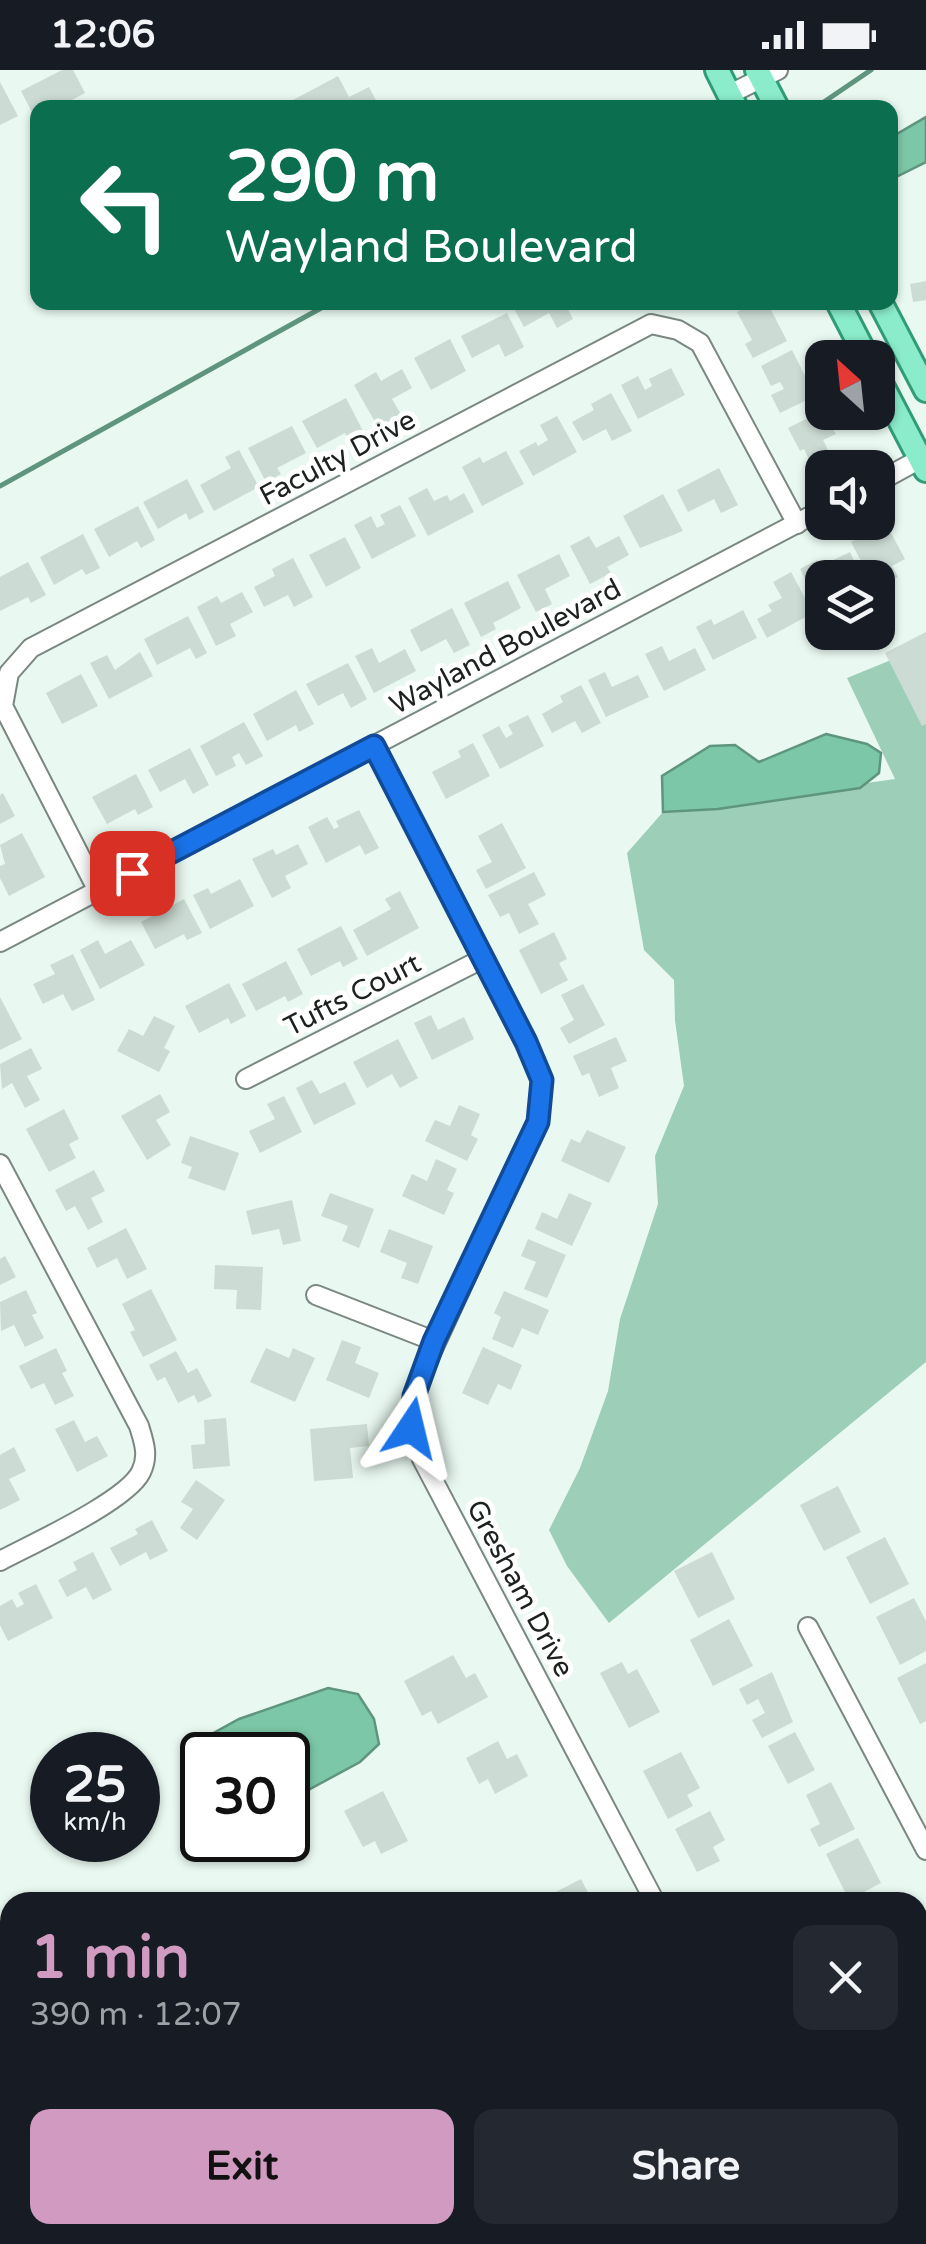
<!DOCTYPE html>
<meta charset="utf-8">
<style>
body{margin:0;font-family:"Varela Round",sans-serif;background:#242831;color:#f1f3f6;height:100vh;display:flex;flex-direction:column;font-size:38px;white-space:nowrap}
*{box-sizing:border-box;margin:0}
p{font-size:32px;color:#9ea1a6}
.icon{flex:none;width:55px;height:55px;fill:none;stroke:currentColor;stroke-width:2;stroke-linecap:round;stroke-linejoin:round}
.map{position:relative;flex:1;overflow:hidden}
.sheet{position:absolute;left:0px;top:1822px;width:928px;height:352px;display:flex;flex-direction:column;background:#171b24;border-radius:30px 30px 0 0;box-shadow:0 2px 8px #0004}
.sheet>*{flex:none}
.hud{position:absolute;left:30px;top:30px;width:868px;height:210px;border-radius:20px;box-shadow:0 2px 8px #0004;background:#0b6e4f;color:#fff;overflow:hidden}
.needle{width:65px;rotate:333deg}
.buttons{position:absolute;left:805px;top:270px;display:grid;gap:20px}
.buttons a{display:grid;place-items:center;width:90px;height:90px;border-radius:20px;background:#171b24;box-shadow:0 2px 8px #0004;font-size:50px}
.speed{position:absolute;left:30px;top:1662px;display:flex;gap:20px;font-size:50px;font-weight:700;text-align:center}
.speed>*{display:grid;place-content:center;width:130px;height:130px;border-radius:50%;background:#171b24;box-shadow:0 2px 8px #0004;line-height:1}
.speed small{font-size:25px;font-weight:400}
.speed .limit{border:5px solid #111;border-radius:15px;background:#fff;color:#111}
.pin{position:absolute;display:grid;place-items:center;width:85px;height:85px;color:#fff;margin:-42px;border-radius:20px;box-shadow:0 5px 15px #0006}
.me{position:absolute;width:110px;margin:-55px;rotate:10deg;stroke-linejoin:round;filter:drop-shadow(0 0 8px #0008)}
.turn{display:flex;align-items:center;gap:35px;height:210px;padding:0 30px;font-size:45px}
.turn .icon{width:130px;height:130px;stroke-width:2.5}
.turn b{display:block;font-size:70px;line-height:85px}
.round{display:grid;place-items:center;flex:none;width:105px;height:105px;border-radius:20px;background:#242831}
.overview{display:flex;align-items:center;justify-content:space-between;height:170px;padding:0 30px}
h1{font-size:60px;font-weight:700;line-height:75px;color:#d19ac0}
.cta{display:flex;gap:20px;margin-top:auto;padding:20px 30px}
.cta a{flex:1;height:115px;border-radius:20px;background:#d19ac0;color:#111;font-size:40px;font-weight:700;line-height:115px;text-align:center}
.cta a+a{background:#242831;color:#f1f3f6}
.status{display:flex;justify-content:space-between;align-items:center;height:70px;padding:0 50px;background:#171b24;direction:ltr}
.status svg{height:28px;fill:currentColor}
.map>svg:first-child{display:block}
</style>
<div class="status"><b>12:06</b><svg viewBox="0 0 49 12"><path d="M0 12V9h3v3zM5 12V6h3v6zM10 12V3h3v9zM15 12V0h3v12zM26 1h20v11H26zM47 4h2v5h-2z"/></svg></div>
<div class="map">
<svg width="926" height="2174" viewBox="0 0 926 2174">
<rect width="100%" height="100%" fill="#e9f8f1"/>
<path fill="#9dceb8" d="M 896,588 L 926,595 L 926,1292 L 609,1553 L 567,1496 L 549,1460 L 580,1398 L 608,1321 L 620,1249 L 658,1134 L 655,1086 L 684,1016 L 675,950 L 674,910 L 644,880 L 627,783 L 663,742 L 895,709 L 847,608 Z"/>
<g fill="#7cc7a7" stroke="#5f957e" stroke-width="2.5">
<path d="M 926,47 L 926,92 L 890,110 L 890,68 Z"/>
<path d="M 826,664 L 867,674 L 881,683 L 879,703 L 860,718 L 718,739 L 663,742 L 662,706 L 710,676 L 735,675 L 759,692 Z"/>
<path d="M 328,1618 L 358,1624 L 374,1649 L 379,1674 L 360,1692 L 288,1731 L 288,1685 L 205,1685 L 199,1671 L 239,1649 Z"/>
<path d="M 478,2165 L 649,2165 L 654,2174 L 473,2174 Z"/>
</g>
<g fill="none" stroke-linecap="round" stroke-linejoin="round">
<g stroke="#5f957e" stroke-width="5">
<path d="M 815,38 L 871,0"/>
<path d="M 0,416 L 332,232"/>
</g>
</g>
<g fill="#ccdbd4">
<path d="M 62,0 L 73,0 L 85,23 L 57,38 L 38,38 L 38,54 L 21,21 Z"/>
<path d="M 338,6 L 349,27 L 369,17 L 380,38 L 349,38 L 347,35 L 341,38 L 278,38 Z"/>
<path d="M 0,12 L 18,46 L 0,55 Z"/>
<path d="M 926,211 L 926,230 L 913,232 L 910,214 Z"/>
<path d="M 517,232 L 564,232 L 573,249 L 557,258 L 549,243 L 524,257 L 512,235 Z"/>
<path d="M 754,232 L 767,232 L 787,271 L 753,288 L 745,274 L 752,270 L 737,242 Z"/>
<path d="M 507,243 L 524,277 L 505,287 L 499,274 L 472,288 L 461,266 Z"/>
<path d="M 450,269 L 466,301 L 431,320 L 414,288 Z"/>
<path d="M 792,280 L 815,326 L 780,343 L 771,325 L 784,319 L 780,312 L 771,316 L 761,296 Z"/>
<path d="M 671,298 L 685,325 L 638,349 L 621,315 L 638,306 L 645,320 L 652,316 L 649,309 Z"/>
<path d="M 402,299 L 412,318 L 392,329 L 402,346 L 379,359 L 354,315 L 376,302 L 381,311 Z"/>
<path d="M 611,323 L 632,361 L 612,371 L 606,359 L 583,371 L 572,352 L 594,340 L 591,334 Z"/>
<path d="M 346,328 L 363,361 L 348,369 L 345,363 L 317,378 L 302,351 Z"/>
<path d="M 822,341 L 836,364 L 823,370 L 834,392 L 815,402 L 804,379 L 800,381 L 788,358 Z"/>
<path d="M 557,346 L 577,382 L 533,406 L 519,381 L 536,372 L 538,376 L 548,370 L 540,355 Z"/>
<path d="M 292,356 L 306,383 L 277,398 L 281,404 L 266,412 L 248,378 Z"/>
<path d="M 239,380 L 259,417 L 214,441 L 200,415 L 231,398 L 225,387 Z"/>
<path d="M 506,381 L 524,414 L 482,436 L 462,397 L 480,387 L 483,393 Z"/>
<path d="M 719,398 L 738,435 L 721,443 L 714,429 L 688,442 L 677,420 Z"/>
<path d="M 187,409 L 204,442 L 189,450 L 186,443 L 158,459 L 143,432 Z"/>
<path d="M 427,418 L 434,431 L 447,425 L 450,431 L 464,423 L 474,442 L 428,466 L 408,428 Z"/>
<path d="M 663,424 L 683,461 L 640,478 L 623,446 Z"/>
<path d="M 400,435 L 416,466 L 372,489 L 354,455 L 371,446 L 377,458 L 385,454 L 380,445 Z"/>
<path d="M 138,436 L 155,470 L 141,478 L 137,471 L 109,487 L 94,459 Z"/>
<path d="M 875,459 L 880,468 L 891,463 L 905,489 L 892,496 L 898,507 L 878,518 L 878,508 L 870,508 L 851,472 Z"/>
<path d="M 83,464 L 100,498 L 86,505 L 82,499 L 54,515 L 40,487 Z"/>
<path d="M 589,466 L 596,478 L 619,466 L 629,485 L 607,497 L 611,503 L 590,514 L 570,476 Z"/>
<path d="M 345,467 L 361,498 L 326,517 L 309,485 Z"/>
<path d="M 850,482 L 862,508 L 822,508 L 822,530 L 817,533 L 800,499 L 817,490 L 824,504 L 831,500 L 827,493 Z"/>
<path d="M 559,484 L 570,506 L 545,519 L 552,534 L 536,542 L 517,505 Z"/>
<path d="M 293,488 L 313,527 L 294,537 L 288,525 L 264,537 L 254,517 L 275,506 L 272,499 Z"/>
<path d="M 28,492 L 46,525 L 31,533 L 28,527 L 0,541 L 0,507 Z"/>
<path d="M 791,502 L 813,543 L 767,568 L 757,549 L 772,541 L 768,535 L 782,528 L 773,512 Z"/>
<path d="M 508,511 L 521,538 L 493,553 L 496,559 L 481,567 L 464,533 Z"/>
<path d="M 242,522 L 253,542 L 230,554 L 236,566 L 216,576 L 197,537 L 217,526 L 221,533 Z"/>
<path d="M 452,538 L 470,575 L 454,583 L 446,569 L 421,582 L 410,560 Z"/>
<path d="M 743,540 L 757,568 L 713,590 L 696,557 L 711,549 L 714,555 Z"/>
<path d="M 188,546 L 207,583 L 196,589 L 190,578 L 157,595 L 144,569 Z"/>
<path d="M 926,562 L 926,654 L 922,656 L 885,583 Z"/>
<path d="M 662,576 L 669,591 L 695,578 L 706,600 L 664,621 L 645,584 Z"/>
<path d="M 372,578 L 379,593 L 405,579 L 416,601 L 374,623 L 355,586 Z"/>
<path d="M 140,582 L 153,606 L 109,629 L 90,593 L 107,585 L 115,600 Z"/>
<path d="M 348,593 L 367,629 L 351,638 L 343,623 L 318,636 L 306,614 Z"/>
<path d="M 605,602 L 612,617 L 638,605 L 649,627 L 606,647 L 588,610 Z"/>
<path d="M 81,604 L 98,636 L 62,654 L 46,623 Z"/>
<path d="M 581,615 L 601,653 L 582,663 L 575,651 L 552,663 L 542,644 L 563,632 L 560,626 Z"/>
<path d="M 296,620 L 314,654 L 299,662 L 296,655 L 267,671 L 253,644 Z"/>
<path d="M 528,645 L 544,676 L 500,699 L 482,665 L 499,656 L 506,668 L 513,664 L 508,655 Z"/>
<path d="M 244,652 L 263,686 L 246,695 L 239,683 L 232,687 L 236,696 L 216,706 L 200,676 Z"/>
<path d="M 473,673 L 490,706 L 446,729 L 432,702 L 461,687 L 458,681 Z"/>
<path d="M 190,678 L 209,715 L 193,724 L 185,709 L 160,722 L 148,700 Z"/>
<path d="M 136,704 L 153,737 L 138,745 L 135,739 L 107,754 L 92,727 Z"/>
<path d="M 3,723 L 15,746 L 0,754 L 0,725 Z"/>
<path d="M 359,740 L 379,778 L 365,785 L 360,775 L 326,793 L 308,757 L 327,747 L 334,759 L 339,757 L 336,751 Z"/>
<path d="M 502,753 L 526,798 L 486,819 L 476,800 L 492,792 L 478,766 Z"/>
<path d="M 22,763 L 45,807 L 9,826 L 0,808 L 0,796 L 5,794 L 0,775 Z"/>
<path d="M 298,774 L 308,794 L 285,806 L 291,818 L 272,828 L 252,789 L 273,779 L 276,785 Z"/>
<path d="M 534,802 L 546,825 L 528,834 L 539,854 L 519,864 L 509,843 L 500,847 L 488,825 Z"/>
<path d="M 240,809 L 254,836 L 210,859 L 193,825 L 208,818 L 211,824 Z"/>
<path d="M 400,821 L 419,858 L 367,886 L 353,860 L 391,839 L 385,829 Z"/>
<path d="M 184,829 L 202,863 L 187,870 L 184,864 L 155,879 L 141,852 Z"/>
<path d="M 341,856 L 358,889 L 343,897 L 340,891 L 311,906 L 297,879 Z"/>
<path d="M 554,862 L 567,889 L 559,893 L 568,910 L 541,924 L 519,880 Z"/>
<path d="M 98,870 L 105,884 L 131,870 L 145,895 L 100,919 L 80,880 Z"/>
<path d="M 73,884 L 95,930 L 72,941 L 63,924 L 43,934 L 33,914 L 55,904 L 50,895 Z"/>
<path d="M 286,891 L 303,924 L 288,932 L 285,926 L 256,941 L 242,914 Z"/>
<path d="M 229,913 L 246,946 L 231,954 L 228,948 L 199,963 L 185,936 Z"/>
<path d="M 583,914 L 605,955 L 569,974 L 560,958 L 574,950 L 561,925 Z"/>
<path d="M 0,927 L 22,969 L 0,980 Z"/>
<path d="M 431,945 L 438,960 L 464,947 L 474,969 L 432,990 L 414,953 Z"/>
<path d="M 154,946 L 175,956 L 164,978 L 170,981 L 159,1002 L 117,981 L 129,959 L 143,966 Z"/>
<path d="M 616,967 L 627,991 L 611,998 L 619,1018 L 599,1027 L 589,1003 L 582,1006 L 573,986 Z"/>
<path d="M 398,969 L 418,1008 L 400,1018 L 392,1004 L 367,1018 L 353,992 Z"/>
<path d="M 31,978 L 42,999 L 27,1006 L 40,1030 L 25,1038 L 12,1013 L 2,1019 L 0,994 Z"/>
<path d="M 312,1010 L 320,1024 L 345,1012 L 356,1034 L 314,1055 L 296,1018 Z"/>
<path d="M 160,1024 L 170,1042 L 156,1050 L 171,1075 L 147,1090 L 121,1046 Z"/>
<path d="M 284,1026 L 302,1062 L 260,1083 L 249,1061 L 275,1049 L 267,1034 Z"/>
<path d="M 459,1035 L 480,1044 L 471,1065 L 478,1069 L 467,1091 L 425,1071 L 435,1050 L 450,1056 Z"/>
<path d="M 64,1039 L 79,1069 L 69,1074 L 76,1088 L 49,1102 L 26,1059 Z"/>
<path d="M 587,1060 L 626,1077 L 609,1113 L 561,1091 L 571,1069 L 580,1073 Z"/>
<path d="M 190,1066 L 239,1083 L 225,1121 L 188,1108 L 192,1097 L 181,1093 Z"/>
<path d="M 436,1089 L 457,1099 L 447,1120 L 454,1123 L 444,1145 L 402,1126 L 412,1104 L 427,1111 Z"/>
<path d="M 94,1100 L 105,1121 L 91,1128 L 103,1152 L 88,1160 L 75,1136 L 66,1141 L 55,1120 Z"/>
<path d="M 330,1123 L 374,1139 L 359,1178 L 342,1171 L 348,1156 L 321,1146 Z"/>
<path d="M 569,1123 L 592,1133 L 572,1176 L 535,1159 L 542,1142 L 557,1149 Z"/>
<path d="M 292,1130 L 301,1171 L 283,1175 L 279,1159 L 252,1165 L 246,1141 Z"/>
<path d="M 126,1158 L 147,1199 L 127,1209 L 117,1188 L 97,1198 L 87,1178 Z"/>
<path d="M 389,1159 L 433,1176 L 418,1214 L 401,1208 L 407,1193 L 380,1182 Z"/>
<path d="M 528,1169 L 566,1185 L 547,1228 L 524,1219 L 536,1192 L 521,1186 Z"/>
<path d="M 5,1186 L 16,1207 L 0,1215 L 0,1189 Z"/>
<path d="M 215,1195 L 263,1197 L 261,1240 L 236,1239 L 237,1220 L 214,1219 Z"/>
<path d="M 151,1219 L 177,1270 L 143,1287 L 130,1262 L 135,1260 L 122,1234 Z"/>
<path d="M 26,1220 L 37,1243 L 32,1245 L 44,1268 L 25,1277 L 14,1255 L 1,1261 L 0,1232 Z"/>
<path d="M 504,1221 L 549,1240 L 538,1265 L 522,1258 L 513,1278 L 492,1269 L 501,1247 L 494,1243 Z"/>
<path d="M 342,1270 L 361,1277 L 355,1293 L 379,1303 L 369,1328 L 326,1310 Z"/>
<path d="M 483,1277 L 522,1295 L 511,1320 L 498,1314 L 488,1335 L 462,1323 Z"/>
<path d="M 56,1278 L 67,1301 L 62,1303 L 74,1326 L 55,1335 L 44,1313 L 31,1319 L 19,1296 Z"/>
<path d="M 266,1278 L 289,1288 L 293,1278 L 315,1288 L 295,1332 L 250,1312 Z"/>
<path d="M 176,1281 L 188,1303 L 197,1298 L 212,1326 L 198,1333 L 194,1325 L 178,1333 L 165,1307 L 157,1311 L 149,1295 Z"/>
<path d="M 226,1348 L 230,1396 L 193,1399 L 191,1375 L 205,1374 L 204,1350 Z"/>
<path d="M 74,1350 L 85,1372 L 97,1366 L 108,1386 L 77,1402 L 55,1359 Z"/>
<path d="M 367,1354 L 369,1376 L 350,1378 L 353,1408 L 314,1411 L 310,1359 Z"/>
<path d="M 14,1377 L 26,1401 L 9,1409 L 20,1430 L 0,1440 L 0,1385 Z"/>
<path d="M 196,1410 L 225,1430 L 197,1470 L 180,1458 L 193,1439 L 181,1432 Z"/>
<path d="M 838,1416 L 861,1462 L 824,1481 L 800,1435 Z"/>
<path d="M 152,1450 L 168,1481 L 150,1490 L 146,1482 L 120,1496 L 110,1478 L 138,1464 L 135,1459 Z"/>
<path d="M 885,1467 L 909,1514 L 870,1534 L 846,1487 Z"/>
<path d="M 93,1482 L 112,1520 L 93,1530 L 86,1517 L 67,1527 L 58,1510 L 77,1500 L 73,1492 Z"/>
<path d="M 712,1482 L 735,1529 L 698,1548 L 674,1501 Z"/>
<path d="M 36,1514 L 53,1548 L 8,1571 L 0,1555 L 0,1536 L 12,1529 L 17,1538 L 24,1534 L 18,1523 Z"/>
<path d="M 914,1528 L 926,1551 L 926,1581 L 900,1595 L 876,1547 Z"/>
<path d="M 729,1549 L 753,1596 L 713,1616 L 690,1570 Z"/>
<path d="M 453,1585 L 466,1608 L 475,1603 L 488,1627 L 438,1654 L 431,1641 L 422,1646 L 404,1611 Z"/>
<path d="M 622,1592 L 628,1604 L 637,1599 L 660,1642 L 629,1658 L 600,1603 Z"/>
<path d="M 926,1593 L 926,1651 L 920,1654 L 897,1608 Z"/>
<path d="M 772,1602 L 793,1652 L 762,1668 L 752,1650 L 765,1643 L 758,1629 L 747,1635 L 739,1619 Z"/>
<path d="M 795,1662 L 815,1700 L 788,1714 L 768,1676 Z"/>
<path d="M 498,1671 L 507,1689 L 517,1684 L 528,1706 L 495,1724 L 488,1709 L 479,1714 L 466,1688 Z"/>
<path d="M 681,1682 L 700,1718 L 687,1725 L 693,1736 L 668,1749 L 643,1701 Z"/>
<path d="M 831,1712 L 855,1759 L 819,1777 L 810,1759 L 820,1754 L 806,1725 Z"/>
<path d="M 383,1721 L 408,1771 L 381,1784 L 375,1771 L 363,1777 L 344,1741 Z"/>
<path d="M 710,1741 L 725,1770 L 713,1777 L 720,1791 L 697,1802 L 675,1759 Z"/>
<path d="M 858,1768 L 881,1813 L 849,1830 L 826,1784 Z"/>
<path d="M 581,1809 L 593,1832 L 544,1832 L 542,1829 Z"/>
<path d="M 918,1877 L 926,1894 L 926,1930 L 918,1935 Z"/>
<path d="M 10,1940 L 10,1988 L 0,1968 L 0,1945 Z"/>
<path d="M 10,2012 L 10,2041 L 0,2046 L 0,2017 Z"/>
<path d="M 10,2142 L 10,2165 L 122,2165 L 127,2174 L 0,2174 L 0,2147 Z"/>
</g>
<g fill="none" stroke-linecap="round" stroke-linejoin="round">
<g stroke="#7a8881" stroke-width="22">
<g id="minor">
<path d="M 730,24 L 778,0"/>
<path d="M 878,412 L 920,389"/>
<path d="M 374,676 L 526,972 L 541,1010 L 538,1051 L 422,1303 L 414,1326 L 411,1358 L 422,1389 L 655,1832"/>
<path d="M 98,821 L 3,636 L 9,603 L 31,578 L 651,254 L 678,260 L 700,273 L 797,454"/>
<path d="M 0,872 L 822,440"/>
<path d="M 246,1009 L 484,888"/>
<path d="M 0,1094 L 139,1356 C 144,1372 149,1386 141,1402 C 127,1431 32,1474 0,1491"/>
<path d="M 316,1225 L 434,1271"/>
<path d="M 808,1557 L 926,1780"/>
<path d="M 828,2165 L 832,2174"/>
</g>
</g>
<g stroke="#319c78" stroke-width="28">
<g id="major">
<path d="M 717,0 L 736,38"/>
<path d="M 757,0 L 777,38"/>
<path d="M 838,232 L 867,288"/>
<path d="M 880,232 L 926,320"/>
<path d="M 878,308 L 926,400"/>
</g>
</g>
<use href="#minor" stroke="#fff" stroke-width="18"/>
<use href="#major" stroke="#8aeccb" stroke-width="22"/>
</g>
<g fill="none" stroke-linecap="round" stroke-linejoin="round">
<g stroke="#114b97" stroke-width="25">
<path id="route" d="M 132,803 L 374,676 L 526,972 L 542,1010 L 538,1052 L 434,1271 L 414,1326 L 411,1358"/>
</g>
<use href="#route" stroke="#1a73e8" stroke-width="18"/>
</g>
<g text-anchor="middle" stroke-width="10" stroke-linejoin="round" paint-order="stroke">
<g font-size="28" fill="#1c211e" stroke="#fff">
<text transform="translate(337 387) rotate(-28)" y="10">Faculty Drive</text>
<text transform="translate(505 576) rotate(-28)" y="10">Wayland Boulevard</text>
<text transform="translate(352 924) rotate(-27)" y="10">Tufts Court</text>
<text transform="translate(521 1518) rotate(62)" y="10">Gresham Drive</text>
</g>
</g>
</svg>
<div class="buttons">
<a><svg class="needle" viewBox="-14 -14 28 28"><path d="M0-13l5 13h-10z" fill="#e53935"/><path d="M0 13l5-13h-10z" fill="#9ea1a6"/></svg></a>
<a><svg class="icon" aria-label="sound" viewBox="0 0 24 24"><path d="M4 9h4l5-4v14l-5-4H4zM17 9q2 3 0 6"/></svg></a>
<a><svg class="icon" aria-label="layers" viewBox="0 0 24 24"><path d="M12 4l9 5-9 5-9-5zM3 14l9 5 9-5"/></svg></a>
</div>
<div class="speed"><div>25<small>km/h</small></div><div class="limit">30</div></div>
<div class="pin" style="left:132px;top:803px;background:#d93025"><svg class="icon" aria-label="arrive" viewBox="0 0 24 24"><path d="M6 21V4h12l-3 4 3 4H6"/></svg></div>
<svg class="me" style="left:411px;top:1358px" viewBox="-20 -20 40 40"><path d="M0-17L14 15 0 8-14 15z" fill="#1a73e8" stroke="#fff" stroke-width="4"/></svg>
<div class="hud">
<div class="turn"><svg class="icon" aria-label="left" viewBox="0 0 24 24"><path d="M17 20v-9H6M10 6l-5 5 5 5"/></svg><div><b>290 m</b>Wayland Boulevard</div></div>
</div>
<section class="sheet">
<div class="overview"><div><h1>1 min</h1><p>390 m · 12:07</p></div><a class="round"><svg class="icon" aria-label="close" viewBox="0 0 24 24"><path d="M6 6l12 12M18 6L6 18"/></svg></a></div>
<div class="cta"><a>Exit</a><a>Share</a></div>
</section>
</div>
